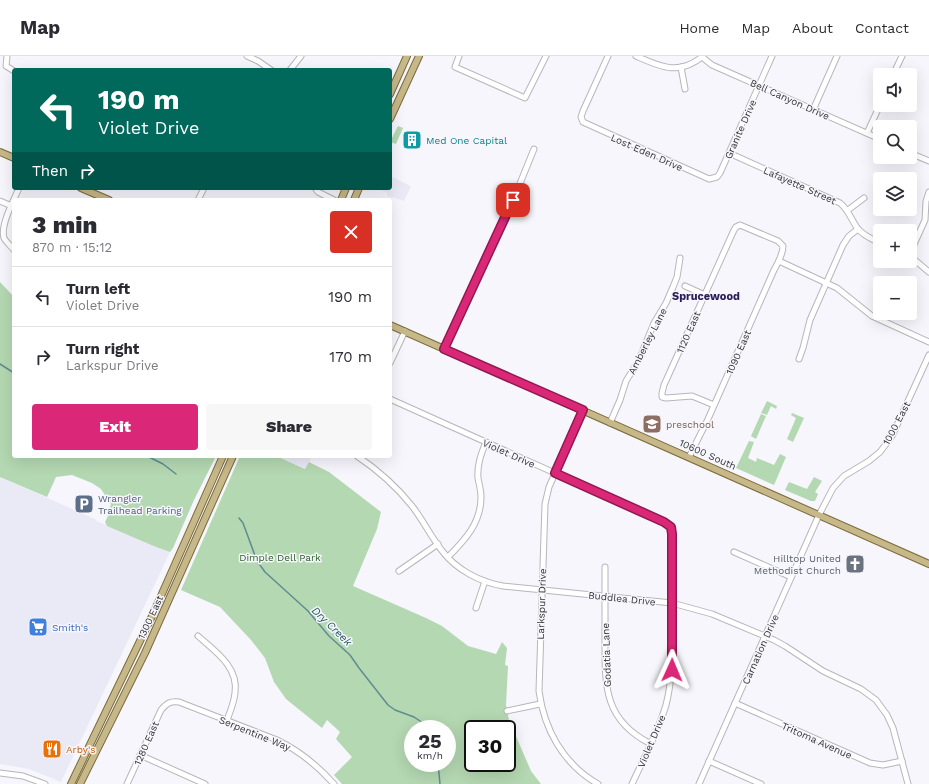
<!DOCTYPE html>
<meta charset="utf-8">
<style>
body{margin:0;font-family:"Work Sans",sans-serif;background:#f7f7f7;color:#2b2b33;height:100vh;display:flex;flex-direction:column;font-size:15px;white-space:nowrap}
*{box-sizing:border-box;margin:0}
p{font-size:13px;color:#7c7c81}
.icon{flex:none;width:22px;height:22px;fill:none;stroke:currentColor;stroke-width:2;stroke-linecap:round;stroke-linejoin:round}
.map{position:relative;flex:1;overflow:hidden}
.details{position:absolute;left:12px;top:142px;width:380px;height:260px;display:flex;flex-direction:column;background:#fff;border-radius:4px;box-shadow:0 4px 16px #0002}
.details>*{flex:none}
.hud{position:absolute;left:12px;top:12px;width:380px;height:122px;border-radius:4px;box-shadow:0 4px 16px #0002;background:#00695c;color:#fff;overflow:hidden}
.fabs{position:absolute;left:873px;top:12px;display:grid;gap:8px}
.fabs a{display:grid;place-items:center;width:44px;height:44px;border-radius:4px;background:#fff;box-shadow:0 4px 16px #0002;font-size:20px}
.speed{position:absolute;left:404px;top:664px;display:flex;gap:8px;font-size:20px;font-weight:700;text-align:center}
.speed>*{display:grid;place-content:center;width:52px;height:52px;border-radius:50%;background:#fff;box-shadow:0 4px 16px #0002;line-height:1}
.speed small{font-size:10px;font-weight:400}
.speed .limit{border:2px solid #111;border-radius:6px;background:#fff;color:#111}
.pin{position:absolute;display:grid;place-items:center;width:34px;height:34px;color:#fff;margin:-17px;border-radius:8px;box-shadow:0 2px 6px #0006}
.me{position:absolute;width:44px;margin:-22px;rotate:1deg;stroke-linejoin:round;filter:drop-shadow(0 0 3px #0008)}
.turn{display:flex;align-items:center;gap:14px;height:84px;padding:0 20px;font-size:18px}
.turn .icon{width:52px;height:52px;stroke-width:2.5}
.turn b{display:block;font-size:28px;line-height:34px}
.then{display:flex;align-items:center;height:38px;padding:0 20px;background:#0003;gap:8px;font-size:15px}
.round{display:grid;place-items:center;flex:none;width:42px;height:42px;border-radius:4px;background:#f7f7f7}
.summary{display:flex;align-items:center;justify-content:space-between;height:68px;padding:0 20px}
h1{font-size:24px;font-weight:800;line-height:30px}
.cta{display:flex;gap:8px;margin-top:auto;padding:8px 20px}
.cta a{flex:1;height:46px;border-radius:4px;background:#db2777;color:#fff;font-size:16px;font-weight:800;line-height:46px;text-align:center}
.cta a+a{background:#f7f7f7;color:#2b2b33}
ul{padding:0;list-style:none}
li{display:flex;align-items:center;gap:12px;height:60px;padding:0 20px;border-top:1px solid #e1e1e2}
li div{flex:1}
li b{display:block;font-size:15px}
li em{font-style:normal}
header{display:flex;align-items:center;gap:24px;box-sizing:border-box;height:56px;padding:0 20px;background:#fff;border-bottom:1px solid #e1e1e2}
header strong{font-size:19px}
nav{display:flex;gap:22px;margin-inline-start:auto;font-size:14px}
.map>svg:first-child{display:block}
</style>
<header>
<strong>Map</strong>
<nav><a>Home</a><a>Map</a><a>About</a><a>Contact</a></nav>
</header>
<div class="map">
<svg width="929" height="728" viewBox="0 0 929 728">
<rect width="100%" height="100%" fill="#f6f6fc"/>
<g fill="#eaeaf7">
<path d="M 390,120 L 411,130 L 404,145 L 393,141 L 392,142 L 387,140 L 387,137 L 378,133 L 390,132 Z"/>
<path d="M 276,400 L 312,400 L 306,413 Z"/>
<path d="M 0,421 L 97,464 L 96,465 L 101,467 L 156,491 L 170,496 L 61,726 L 29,713 L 0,708 Z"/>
</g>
<g fill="#b4d8b2" fill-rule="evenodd">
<path d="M 398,70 L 403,72 L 396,88 L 390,86 Z"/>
<path d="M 0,226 L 14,241 L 14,400 L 216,400 L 194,444 L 173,492 L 170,496 L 156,491 L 107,470 L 105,466 L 111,454 L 110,451 L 111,448 L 101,433 L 92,427 L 72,419 L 56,421 L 47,441 L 0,421 Z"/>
<path d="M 767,345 L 777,350 L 776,353 L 771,350 L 767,359 L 761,357 Z"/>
<path d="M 792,357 L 804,362 L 793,386 L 787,383 L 796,362 L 791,359 Z"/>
<path d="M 761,358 L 766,360 L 756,383 L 751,380 Z"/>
<path d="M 749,385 L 754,386 L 748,402 L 756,406 L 757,402 L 774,409 L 780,398 L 786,401 L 774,429 L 736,412 Z"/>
<path d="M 240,400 L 276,400 L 305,413 L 309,406 L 329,416 L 381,456 L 377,473 L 353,530 L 426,562 L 442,570 L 468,590 L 496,598 L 502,586 L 507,592 L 505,609 L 508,610 L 506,649 L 509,664 L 531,715 L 541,728 L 342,728 L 334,719 L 352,701 L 336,683 L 340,676 L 327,664 L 322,672 L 286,643 L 274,626 L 265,602 L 251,584 L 220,551 L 181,534 ZM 413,673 L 447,673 L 447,707 L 413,707 ZM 473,673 L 507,673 L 507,707 L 473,707 Z"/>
<path d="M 814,421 L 822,425 L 815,436 L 818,438 L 815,445 L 811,445 L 785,434 L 789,426 L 807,433 Z"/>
</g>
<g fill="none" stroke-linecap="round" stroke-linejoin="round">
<g stroke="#608c91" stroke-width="1.5">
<path d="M 0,308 L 14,317"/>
<path d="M 147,400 L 163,408 L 176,418"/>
<path d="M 239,462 L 243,467 L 257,505 L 265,516 L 308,555 L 329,580 L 350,599 L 359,612 L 388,649 L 395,654 L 414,661 L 432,673"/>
<path d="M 438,707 L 440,728"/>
</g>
<g stroke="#b6b6bc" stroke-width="7">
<g id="minor">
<path d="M 7,0 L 6,10 L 14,15"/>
<path d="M 247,0 L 258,5 L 271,14"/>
<path d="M 459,0 L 455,11 L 525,42 L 546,0"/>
<path d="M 608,0 L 583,55 L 581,61 L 583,66 L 709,123 L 717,121 L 720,117 L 772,0"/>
<path d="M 636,0 C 661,11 679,20 703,0"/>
<path d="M 702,1 L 712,9 L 880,83"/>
<path d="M 681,11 L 685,33"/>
<path d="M 290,14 L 301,0"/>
<path d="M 893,19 L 902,0"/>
<path d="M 813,54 L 837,0"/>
<path d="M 867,77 L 880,49"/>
<path d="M 729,97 L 840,147 C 849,154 851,164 858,173 C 864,180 872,183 880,187"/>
<path d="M 910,97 L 929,105"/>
<path d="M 315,132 L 318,136 L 334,144"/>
<path d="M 198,144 L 204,132"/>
<path d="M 0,145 L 14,151"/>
<path d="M 848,154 L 864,142"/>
<path d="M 14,194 C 11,190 6,186 4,182 C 0,169 14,144 19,132"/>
<path d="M 910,197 L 925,164 L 926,145 L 929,136"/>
<path d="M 910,200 L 929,216"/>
<path d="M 779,205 L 837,232 L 872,260 L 929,286"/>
<path d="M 685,230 L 705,239"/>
<path d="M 444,293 L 508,157 L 534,93"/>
<path d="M 799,303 L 803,292 L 810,264 L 843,189 L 849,180 L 858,173"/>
<path d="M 390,307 L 405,275"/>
<path d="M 390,343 L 664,466 L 671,471 L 672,478 C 672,507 672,537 672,567 C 672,594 673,622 666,649 C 658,676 644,702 632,728"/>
<path d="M 583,354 L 549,431 L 545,448 L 539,635 C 544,673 563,708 598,728"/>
<path d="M 610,367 L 620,344 L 626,325 L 639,304 L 654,267 L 666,247 L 673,231 L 677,221 L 680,202"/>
<path d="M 357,400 C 378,414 396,430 412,450 C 423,464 431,481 443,496 C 457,514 480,526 503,530 L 672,547 L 712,558 L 774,584 L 785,590 L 823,615 L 861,633 L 876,644 L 887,659 L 893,672 L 908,728"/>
<path d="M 689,401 L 708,363 L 774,214 C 778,207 783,198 783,190 L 778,185 L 740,169 L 736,171 L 734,174 L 664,329 L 662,337 L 662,341 L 666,342 L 692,340 L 714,349"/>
<path d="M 734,496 L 791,521"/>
<path d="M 448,501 C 465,484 481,467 481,441 C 481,434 479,428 478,422 C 477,409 481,398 486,386"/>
<path d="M 605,511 C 605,535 605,559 605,582 C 605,629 603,664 651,688"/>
<path d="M 399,515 L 438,488"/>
<path d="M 476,552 L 485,525"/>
<path d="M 198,580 C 215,595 239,611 235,637 C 234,647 230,656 227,664"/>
<path d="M 735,647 L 870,707 L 883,709 L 902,705"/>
<path d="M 507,655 L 540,648"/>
<path d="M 140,699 L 205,728"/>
<path d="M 709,705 L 761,728"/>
<path d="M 0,717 L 23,720 L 45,728"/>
<path d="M 127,728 L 161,654 C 167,647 170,645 179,646 L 277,684 C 300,695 317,709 334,728"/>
<path d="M 699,728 L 819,459 L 833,432 L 844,420 L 869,405 L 880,396 L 892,380 L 929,299"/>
</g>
</g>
<g stroke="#7c6b39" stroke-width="8">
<g id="major">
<path d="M 390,38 L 407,0"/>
<path d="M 390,63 L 419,0"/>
<path d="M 0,96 L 14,102"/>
<path d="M 81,132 L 109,144"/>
<path d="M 341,144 L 346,132"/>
<path d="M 354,144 L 359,132"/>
<path d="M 390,269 L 929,508"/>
<path d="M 71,728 L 153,558 L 223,400"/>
<path d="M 80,728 L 145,597 L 233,400"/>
</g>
</g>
<use href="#minor" stroke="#fff" stroke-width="5"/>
<use href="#major" stroke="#c7b889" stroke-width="6"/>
</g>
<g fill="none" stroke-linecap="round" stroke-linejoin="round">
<g stroke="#8e194d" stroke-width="10">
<path id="route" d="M 513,144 L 444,293 L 583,354 L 555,417 L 664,466 L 671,471 L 672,478 L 672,614"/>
</g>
<use href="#route" stroke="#db2777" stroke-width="7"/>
</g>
<defs>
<g id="building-square" transform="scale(1)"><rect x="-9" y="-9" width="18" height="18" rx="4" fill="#0f9aa8" stroke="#f6f6fc"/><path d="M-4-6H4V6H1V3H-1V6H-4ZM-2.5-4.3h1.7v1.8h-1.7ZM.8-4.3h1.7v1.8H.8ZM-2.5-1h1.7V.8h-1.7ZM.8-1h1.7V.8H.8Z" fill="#fff"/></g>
<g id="school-square" transform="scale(1)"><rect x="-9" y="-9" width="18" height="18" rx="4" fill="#8d6e63" stroke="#f6f6fc"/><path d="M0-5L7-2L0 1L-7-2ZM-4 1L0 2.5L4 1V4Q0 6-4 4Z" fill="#fff"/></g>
<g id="parking-square" transform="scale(1)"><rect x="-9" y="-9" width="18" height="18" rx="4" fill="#5c6f8a" stroke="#f6f6fc"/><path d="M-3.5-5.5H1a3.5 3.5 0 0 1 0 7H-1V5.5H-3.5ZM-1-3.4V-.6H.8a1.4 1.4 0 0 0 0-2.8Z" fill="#fff"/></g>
<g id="church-square" transform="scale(1)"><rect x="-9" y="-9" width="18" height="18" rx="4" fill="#6b7280" stroke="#f6f6fc"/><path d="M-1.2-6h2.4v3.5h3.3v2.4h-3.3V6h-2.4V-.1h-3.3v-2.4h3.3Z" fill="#fff"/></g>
<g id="supermarket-square" transform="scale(1)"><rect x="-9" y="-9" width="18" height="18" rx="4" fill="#3f7fe0" stroke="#f6f6fc"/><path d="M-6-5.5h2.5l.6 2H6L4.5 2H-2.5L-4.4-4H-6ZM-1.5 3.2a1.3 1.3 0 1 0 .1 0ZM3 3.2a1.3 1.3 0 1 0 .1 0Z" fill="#fff"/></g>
<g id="restaurant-square" transform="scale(1)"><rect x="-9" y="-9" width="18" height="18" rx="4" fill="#e8710a" stroke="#f6f6fc"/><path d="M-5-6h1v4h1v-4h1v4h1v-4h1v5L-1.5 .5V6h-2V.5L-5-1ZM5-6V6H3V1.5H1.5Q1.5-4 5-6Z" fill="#fff"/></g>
</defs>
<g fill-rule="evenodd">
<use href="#building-square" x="412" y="84"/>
<use href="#school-square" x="652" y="368"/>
<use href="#parking-square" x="84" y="448"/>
<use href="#church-square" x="855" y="508"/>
<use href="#supermarket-square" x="38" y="571"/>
<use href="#restaurant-square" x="52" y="693"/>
</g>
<g text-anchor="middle" stroke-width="3" stroke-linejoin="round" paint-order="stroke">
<g font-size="10" fill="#353437" stroke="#f6f6fc">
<text transform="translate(790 43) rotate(24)" y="4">Bell Canyon Drive</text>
<text transform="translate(740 73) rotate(-66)" y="4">Granite Drive</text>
<text transform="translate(647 96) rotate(24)" y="4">Lost Eden Drive</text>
<text transform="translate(800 129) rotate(24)" y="4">Lafayette Street</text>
<text transform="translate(688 276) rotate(-66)" y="4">1120 East</text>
<text transform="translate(647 285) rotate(-63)" y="4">Amberley Lane</text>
<text transform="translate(738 296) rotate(-66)" y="4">1090 East</text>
<text transform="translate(896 367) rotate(-62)" y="4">1000 East</text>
<text transform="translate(509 397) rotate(24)" y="4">Violet Drive</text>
<text transform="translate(708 398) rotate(24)" y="4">10600 South</text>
<text transform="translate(622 542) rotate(6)" y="4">Buddlea Drive</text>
<text transform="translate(541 548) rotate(-88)" y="4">Larkspur Drive</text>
<text transform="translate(150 561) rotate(-65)" y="4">1300 East</text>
<text transform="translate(760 593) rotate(-66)" y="4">Carnation Drive</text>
<text transform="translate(606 599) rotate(-92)" y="4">Godatia Lane</text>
<text transform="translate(255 677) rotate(22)" y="4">Serpentine Way</text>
<text transform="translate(817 684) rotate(24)" y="4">Tritoma Avenue</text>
<text transform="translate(651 685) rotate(-67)" y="4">Violet Drive</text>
<text transform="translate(146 687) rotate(-66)" y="4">1280 East</text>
</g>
<g font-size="10" fill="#0d838f" stroke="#f6f6fc" text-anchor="start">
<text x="426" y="88">Med One Capital</text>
</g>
<g font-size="10" fill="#785e54" stroke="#f6f6fc" text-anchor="start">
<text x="666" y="372">preschool</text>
</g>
<g font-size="10" fill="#4e5e75" stroke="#f6f6fc" text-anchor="start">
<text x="98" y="446">Wrangler<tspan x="98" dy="12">Trailhead Parking</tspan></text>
</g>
<g font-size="10" fill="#295b29" stroke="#f6f6fc">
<text x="280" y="505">Dimple Dell Park</text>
</g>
<g font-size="10" fill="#5b616d" stroke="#f6f6fc" text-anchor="end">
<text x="841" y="506">Hilltop United<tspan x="841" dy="12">Methodist Church</tspan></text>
</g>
<g font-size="10" fill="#366cbe" stroke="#f6f6fc" text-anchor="start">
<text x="52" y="575">Smith's</text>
</g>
<g font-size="10" fill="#c56008" stroke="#f6f6fc" text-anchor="start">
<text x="66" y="697">Arby's</text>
</g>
<g font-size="11" font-weight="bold" fill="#2b1d57" stroke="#f6f6fc">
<text x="706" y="244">Sprucewood</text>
</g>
<g font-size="11" font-style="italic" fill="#245a5f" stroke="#f6f6fc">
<text transform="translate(332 570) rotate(44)" y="4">Dry Creek</text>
</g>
</g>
</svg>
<div class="fabs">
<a><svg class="icon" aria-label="sound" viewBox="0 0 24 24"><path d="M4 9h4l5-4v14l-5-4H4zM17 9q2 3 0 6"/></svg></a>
<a><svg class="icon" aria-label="search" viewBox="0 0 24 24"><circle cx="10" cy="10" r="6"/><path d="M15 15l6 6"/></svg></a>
<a><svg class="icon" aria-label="layers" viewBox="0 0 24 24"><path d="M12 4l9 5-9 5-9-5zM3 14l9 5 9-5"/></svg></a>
<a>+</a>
<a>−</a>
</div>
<div class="speed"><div>25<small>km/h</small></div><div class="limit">30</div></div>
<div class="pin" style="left:513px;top:144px;background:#d93025"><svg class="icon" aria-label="arrive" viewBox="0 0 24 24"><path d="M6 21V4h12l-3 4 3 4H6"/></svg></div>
<svg class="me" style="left:672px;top:614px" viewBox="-20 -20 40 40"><path d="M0-17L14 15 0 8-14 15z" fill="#db2777" stroke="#fff" stroke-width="4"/></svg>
<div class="hud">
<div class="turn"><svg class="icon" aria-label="left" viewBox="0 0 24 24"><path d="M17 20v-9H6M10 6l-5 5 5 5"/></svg><div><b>190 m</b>Violet Drive</div></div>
<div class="then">Then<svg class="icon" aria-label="right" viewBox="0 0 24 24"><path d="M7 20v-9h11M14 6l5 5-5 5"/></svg></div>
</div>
<section class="details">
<div class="summary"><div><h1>3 min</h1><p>870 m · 15:12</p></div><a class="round" style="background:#d93025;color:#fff"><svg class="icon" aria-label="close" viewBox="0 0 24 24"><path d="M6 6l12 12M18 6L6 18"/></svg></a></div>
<ul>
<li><svg class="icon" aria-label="left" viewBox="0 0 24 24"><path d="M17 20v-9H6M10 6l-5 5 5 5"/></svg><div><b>Turn left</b><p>Violet Drive</p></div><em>190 m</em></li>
<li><svg class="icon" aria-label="right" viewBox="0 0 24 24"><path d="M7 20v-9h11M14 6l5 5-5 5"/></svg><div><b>Turn right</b><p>Larkspur Drive</p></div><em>170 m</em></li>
</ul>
<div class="cta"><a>Exit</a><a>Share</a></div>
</section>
</div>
